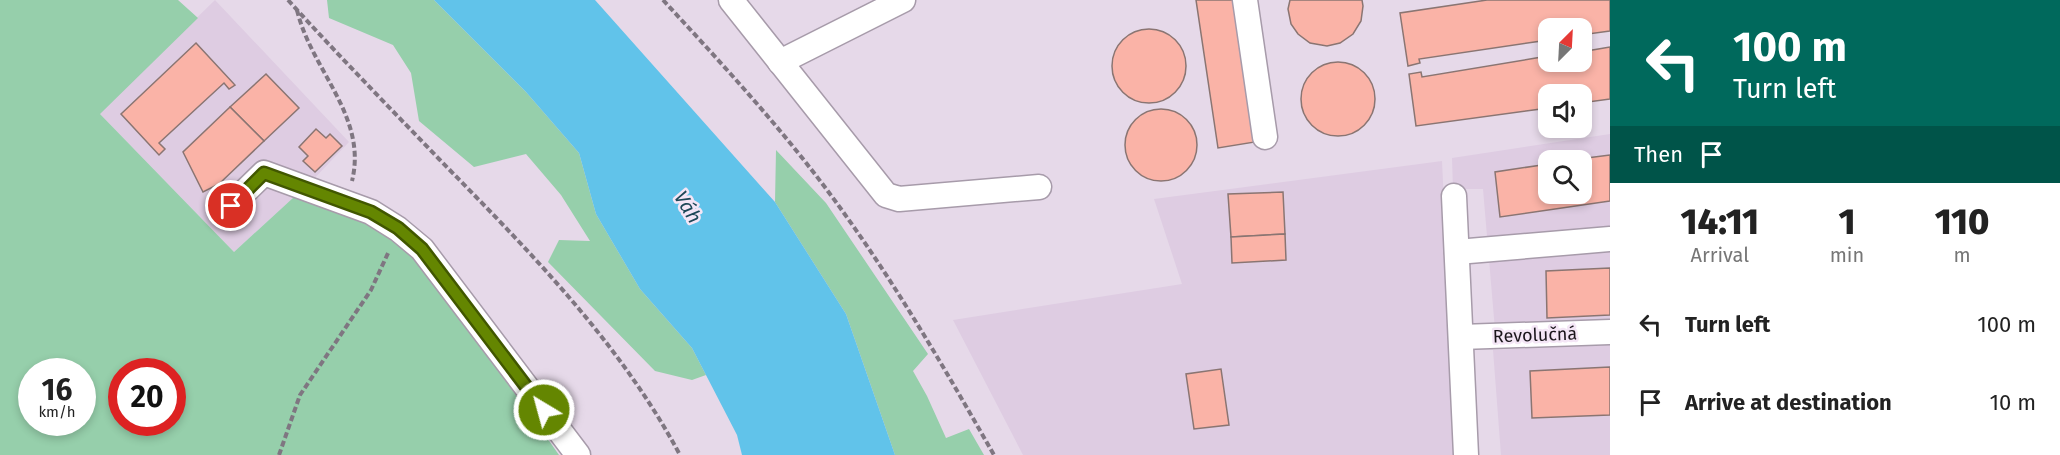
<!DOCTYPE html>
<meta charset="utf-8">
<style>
body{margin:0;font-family:"Fira Sans",sans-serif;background:#f2f2f2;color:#222;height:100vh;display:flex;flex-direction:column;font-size:22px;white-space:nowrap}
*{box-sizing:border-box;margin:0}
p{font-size:20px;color:#767676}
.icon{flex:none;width:33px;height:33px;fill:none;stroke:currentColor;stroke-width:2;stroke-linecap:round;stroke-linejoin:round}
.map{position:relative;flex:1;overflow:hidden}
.drawer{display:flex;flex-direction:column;background:#fff;width:450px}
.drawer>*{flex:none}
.guide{background:#00695c;color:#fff;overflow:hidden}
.needle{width:39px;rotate:24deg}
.controls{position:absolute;left:1538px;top:18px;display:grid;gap:12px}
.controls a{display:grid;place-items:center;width:54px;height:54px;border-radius:12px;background:#fff;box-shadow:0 3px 9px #0003;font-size:30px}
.speed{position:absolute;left:18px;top:358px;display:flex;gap:12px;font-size:30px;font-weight:700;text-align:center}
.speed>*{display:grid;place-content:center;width:78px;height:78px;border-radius:50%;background:#fff;box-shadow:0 3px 9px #0003;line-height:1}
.speed small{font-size:15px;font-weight:400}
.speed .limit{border:9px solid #d22;background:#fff;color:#111}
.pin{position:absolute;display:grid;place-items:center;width:51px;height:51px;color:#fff;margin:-26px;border:3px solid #fff;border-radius:50%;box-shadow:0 2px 6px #0007}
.me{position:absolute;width:66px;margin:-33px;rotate:323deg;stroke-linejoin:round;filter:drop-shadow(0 0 4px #0008)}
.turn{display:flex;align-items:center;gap:21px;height:126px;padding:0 24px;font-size:27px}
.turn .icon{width:78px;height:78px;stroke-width:2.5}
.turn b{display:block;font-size:42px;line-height:51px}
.then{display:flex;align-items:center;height:57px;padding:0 24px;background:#0003;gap:12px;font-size:22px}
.eta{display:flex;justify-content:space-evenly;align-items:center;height:102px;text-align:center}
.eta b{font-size:36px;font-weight:800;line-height:42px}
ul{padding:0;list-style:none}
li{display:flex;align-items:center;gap:18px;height:78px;padding:0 24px}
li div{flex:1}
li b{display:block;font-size:22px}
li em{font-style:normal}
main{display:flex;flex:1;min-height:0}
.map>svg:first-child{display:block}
</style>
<main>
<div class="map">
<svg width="1610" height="455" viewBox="0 0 1610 455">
<rect width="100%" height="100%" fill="#e6d9e9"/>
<g fill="#decce2" fill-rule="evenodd">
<path d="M 215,0 L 349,142 L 309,184 L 297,178 L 294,197 L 234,252 L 99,113 Z"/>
<path d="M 1610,134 L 1610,325 L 1495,330 L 1483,189 L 1453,189 L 1452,158 ZM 1548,160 L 1581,160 L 1581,194 L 1548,194 Z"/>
<path d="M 1442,161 L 1456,455 L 1023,455 L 953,320 L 1182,284 L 1154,199 Z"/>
<path d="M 1610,345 L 1610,455 L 1501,455 L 1493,350 Z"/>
</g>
<g fill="#96cfab" fill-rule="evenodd">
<path d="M 0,0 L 178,0 L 198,18 L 100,114 L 234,252 L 294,197 L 368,219 L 420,257 L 559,455 L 0,455 ZM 32,372 L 82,372 L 82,423 L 32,423 ZM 122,372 L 172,372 L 172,423 L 122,423 Z"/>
<path d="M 327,0 L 434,0 L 526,92 L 579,153 L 596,214 L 640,289 L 692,348 L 706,375 L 692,380 L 655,371 L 548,262 L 559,240 L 590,241 L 561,195 L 526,154 L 474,167 L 419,121 L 411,73 L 393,45 L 329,18 Z"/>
<path d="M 776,150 L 826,203 L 928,354 L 913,371 L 927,396 L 946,438 L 969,429 L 984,455 L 895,455 L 846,314 L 775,202 Z"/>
</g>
<path fill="#61c3ea" d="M 434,0 L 595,0 L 775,202 L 846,314 L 895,455 L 742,455 L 737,435 L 692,348 L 640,289 L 596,214 L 579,153 L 526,92 Z"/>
<g fill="#fab3a7" stroke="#8a7572" stroke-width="1.5">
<path d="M 1196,0 L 1234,0 L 1255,142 L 1218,148 Z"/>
<path d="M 1290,0 L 1362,0 L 1363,6 L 1361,21 L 1353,34 L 1340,43 L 1327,46 L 1310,43 L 1298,34 L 1291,24 L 1288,9 Z"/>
<path d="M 1487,0 L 1610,0 L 1610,31 L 1581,35 L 1581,28 L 1548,28 L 1548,40 L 1419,59 L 1420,63 L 1408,66 L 1400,13 Z"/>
<circle cx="1149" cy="66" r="37"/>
<path d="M 196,43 L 235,85 L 229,89 L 224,83 L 159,143 L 165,149 L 159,155 L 121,114 Z"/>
<path d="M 1610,47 L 1610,99 L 1581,103 L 1581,94 L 1548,94 L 1548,108 L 1416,126 L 1409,74 L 1421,72 L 1422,77 L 1548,56 L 1548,62 L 1581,62 L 1581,52 Z"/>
<circle cx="1338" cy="99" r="37"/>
<path d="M 266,74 L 299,108 L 264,141 L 230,107 Z"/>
<path d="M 230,107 L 264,141 L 219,184 L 203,192 L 183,152 Z"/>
<circle cx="1161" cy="145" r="36"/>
<path d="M 316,129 L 326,138 L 330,134 L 342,146 L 315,172 L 303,161 L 308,156 L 299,147 Z"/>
<path d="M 1610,155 L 1610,201 L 1500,217 L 1495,172 L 1548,164 L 1548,194 L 1581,194 L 1581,160 L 1571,160 Z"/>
<path d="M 1283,192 L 1285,234 L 1231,237 L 1228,194 Z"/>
<path d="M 1285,234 L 1286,260 L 1232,263 L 1231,237 Z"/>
<path d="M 1610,268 L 1610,315 L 1547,318 L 1546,271 Z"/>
<path d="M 1610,367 L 1610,415 L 1532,418 L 1530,371 Z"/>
<path d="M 1221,369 L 1229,425 L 1194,429 L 1186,374 Z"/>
</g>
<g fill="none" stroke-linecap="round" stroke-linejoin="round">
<g stroke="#a79baa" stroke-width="27">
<g id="minor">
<path d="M 731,0 L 886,195 L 899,199 L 1039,187"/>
<path d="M 1245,0 L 1265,137"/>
<path d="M 780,62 L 903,0"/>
<path d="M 1454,196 L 1466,455"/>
<path d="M 230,206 L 264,173 L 371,212 L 398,229 L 422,249 L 578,455"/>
<path d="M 1457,252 L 1610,239"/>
<path d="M 1461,337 L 1610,332"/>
</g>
</g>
<g stroke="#7f7681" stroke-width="4" stroke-dasharray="6 3" stroke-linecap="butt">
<path d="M 288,0 C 337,54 388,106 439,159 C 528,250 619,341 680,455"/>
<path d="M 663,0 C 712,53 762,107 807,164 C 879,255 937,355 994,455"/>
<path d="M 297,10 C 311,70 368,116 352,181"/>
<path d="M 279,455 L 300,395 L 371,290 L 389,251"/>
</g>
<use href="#minor" stroke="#fff" stroke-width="24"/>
</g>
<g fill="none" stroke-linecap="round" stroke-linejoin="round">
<g stroke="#415701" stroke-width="15">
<path id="route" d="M 231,206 L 264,173 L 371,212 L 398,228 L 422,249 L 544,410"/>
</g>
<use href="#route" stroke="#648601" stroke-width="10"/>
</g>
<g text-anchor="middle" stroke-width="5" stroke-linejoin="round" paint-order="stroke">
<g font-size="18" fill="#1a151b" stroke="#f4e6f6">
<text transform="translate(1535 335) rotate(-2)" y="6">Revolučná</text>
</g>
<g font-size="20" font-style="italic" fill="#1c4757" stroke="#f4e6f6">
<text transform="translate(688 207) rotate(59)" y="7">Váh</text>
</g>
</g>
</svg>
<div class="controls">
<a><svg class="needle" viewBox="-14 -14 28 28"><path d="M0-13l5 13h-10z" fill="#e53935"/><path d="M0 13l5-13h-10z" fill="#767676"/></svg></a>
<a><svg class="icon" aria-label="sound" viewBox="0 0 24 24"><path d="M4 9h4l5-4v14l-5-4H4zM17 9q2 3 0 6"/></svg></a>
<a><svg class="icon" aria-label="search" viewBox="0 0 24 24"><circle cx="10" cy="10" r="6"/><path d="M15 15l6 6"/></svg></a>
</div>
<div class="speed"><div>16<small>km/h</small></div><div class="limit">20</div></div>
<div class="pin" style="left:231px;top:206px;background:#d93025"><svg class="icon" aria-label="arrive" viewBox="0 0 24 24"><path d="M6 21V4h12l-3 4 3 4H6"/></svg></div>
<svg class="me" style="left:544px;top:410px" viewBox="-20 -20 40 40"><circle r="17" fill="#648601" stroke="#fff" stroke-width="3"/><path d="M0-11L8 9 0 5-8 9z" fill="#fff"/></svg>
</div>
<section class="drawer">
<div class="guide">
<div class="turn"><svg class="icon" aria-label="left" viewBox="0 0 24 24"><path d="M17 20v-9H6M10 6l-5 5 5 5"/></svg><div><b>100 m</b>Turn left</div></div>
<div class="then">Then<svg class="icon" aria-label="arrive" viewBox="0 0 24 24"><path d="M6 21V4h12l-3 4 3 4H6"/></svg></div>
</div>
<div class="eta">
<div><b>14:11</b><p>Arrival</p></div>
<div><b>1</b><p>min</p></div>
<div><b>110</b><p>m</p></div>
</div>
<ul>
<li><svg class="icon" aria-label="left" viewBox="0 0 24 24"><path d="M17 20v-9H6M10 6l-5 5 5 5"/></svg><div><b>Turn left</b></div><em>100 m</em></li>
<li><svg class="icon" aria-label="arrive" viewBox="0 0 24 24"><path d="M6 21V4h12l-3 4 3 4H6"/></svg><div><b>Arrive at destination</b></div><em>10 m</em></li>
</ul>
</section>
</main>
